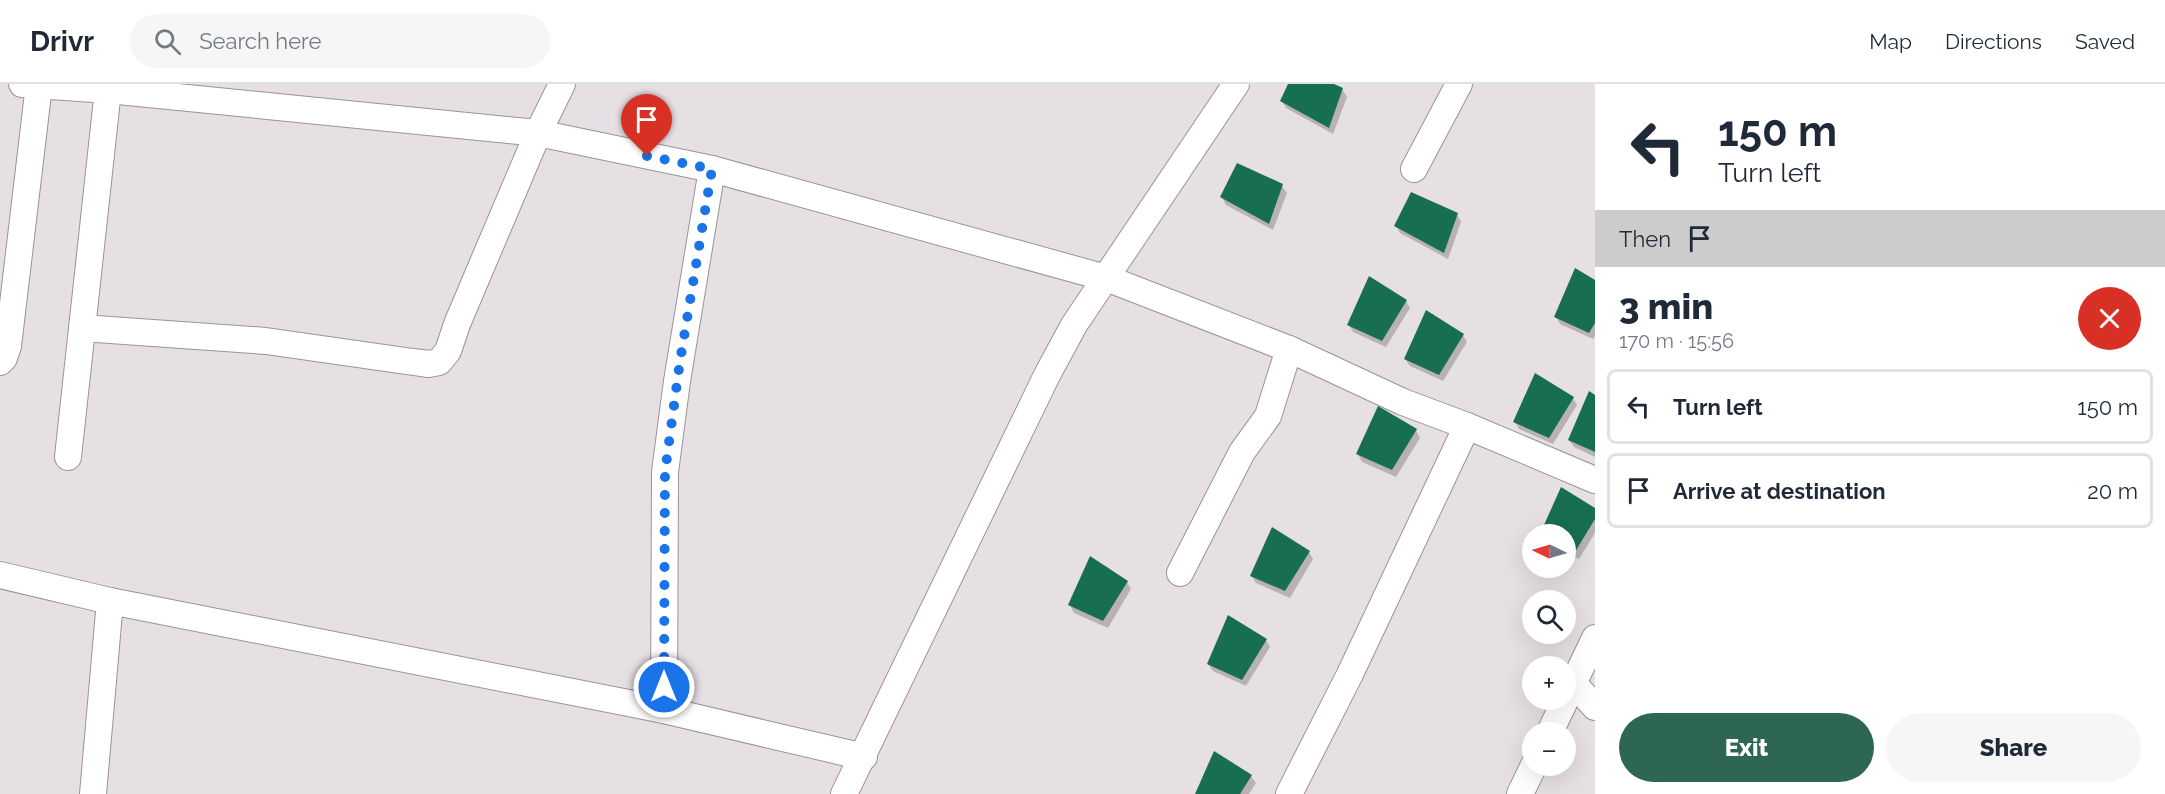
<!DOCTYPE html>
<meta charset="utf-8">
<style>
body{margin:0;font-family:Raleway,sans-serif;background:#f6f6f7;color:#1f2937;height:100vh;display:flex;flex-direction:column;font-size:22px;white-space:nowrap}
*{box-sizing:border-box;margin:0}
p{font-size:20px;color:#747a83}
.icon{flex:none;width:33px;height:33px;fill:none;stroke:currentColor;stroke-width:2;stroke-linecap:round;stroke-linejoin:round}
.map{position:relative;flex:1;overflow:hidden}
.drawer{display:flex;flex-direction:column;background:#fff;width:570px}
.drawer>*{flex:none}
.hud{background:#fff;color:#1f2937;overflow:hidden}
.needle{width:39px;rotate:275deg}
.controls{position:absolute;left:1522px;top:440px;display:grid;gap:12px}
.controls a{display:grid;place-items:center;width:54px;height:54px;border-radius:50%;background:#fff;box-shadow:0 6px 24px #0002;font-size:30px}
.pin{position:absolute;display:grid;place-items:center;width:51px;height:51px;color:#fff;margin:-62px -26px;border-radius:50% 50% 50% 0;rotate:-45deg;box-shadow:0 0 6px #0007}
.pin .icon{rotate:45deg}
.me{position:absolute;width:66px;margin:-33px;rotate:0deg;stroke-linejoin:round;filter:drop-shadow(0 0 4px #0008)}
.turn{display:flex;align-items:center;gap:21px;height:126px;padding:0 24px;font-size:27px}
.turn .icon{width:78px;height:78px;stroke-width:2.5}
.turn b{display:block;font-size:42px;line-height:51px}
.then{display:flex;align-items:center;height:57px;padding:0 24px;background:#0003;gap:12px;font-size:22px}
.round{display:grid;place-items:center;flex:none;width:63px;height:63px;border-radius:32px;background:#f6f6f7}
.headline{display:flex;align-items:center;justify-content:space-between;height:102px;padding:0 24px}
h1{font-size:36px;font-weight:800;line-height:45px}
.primary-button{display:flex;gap:12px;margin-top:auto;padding:12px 24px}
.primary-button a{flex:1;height:69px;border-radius:36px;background:#2d6751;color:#fff;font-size:24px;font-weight:800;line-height:69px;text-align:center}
.primary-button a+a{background:#f6f6f7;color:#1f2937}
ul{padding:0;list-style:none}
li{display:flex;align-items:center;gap:18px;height:75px;margin:0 12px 9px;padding:0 12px;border:3px solid #e0e1e3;border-radius:9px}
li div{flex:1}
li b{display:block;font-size:22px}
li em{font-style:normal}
header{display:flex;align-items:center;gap:36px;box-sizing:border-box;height:84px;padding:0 30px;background:#fff;border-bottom:2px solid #e0e1e3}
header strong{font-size:28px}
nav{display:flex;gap:33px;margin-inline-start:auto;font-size:21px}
.search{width:420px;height:54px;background:#f6f6f7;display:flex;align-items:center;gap:15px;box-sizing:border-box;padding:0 21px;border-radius:33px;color:#747a83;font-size:22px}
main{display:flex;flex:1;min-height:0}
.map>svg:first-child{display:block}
</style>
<header>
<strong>Drivr</strong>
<div class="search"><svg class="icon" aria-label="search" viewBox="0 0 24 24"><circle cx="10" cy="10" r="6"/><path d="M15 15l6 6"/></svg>Search here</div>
<nav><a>Map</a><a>Directions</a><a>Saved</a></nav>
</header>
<main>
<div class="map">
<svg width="1595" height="710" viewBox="0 0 1595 710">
<rect width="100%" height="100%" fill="#e6dfe3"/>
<g fill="#0003">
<path d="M 1290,0 L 1330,0 L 1342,5 L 1347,13 L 1333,50 L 1286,24 L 1282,17 Z"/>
<path d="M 1282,102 L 1287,109 L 1273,146 L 1226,121 L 1222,113 Z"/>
<path d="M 1457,130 L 1461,138 L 1448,175 L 1400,149 L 1396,142 Z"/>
<path d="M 1595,198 L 1595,252 L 1593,255 L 1560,240 L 1556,233 Z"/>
<path d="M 1406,217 L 1410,224 L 1386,263 L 1353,248 L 1349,241 Z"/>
<path d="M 1463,251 L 1467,258 L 1443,297 L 1410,282 L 1405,275 Z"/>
<path d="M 1595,312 L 1595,373 L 1574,363 L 1569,356 Z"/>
<path d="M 1573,314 L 1577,321 L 1553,360 L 1519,345 L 1515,338 Z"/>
<path d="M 1416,346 L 1420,354 L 1396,393 L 1362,378 L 1358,370 Z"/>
<path d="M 1595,426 L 1595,449 L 1579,475 L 1566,469 L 1566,450 L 1542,450 Z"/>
<path d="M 1309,468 L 1313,475 L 1290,514 L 1256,499 L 1252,492 Z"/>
<path d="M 1127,498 L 1131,505 L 1108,544 L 1074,529 L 1070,521 Z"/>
<path d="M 1266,556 L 1270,563 L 1246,602 L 1213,587 L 1208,580 Z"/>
<path d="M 1215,669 L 1251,692 L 1256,699 L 1249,710 L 1196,710 Z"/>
</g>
<g fill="#176e51">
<path d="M 1288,0 L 1334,0 L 1343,4 L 1329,44 L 1280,17 Z"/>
<path d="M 1237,79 L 1283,100 L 1269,140 L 1220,113 Z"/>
<path d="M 1411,108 L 1458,129 L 1444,169 L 1394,142 Z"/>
<path d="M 1575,184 L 1595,196 L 1595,239 L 1589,249 L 1554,233 Z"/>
<path d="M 1369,192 L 1407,216 L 1382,257 L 1347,241 Z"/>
<path d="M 1426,226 L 1464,250 L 1439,291 L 1404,275 Z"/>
<path d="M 1535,289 L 1574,313 L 1549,354 L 1513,338 Z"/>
<path d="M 1589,307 L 1595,311 L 1595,368 L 1568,356 Z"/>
<path d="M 1378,322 L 1417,345 L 1392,386 L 1356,370 Z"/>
<path d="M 1561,403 L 1595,424 L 1595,435 L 1575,468 L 1566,464 L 1566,450 L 1540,450 Z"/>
<path d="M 1272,443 L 1310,467 L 1285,507 L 1250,492 Z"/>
<path d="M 1090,472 L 1128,497 L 1103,537 L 1068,521 Z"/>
<path d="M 1228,531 L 1267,555 L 1242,596 L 1207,580 Z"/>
<path d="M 1214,667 L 1252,691 L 1240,710 L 1195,710 Z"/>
</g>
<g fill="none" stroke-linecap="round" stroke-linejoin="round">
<g stroke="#9a9398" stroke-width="28">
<g id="minor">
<path d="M 22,0 L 108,6 L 538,49 L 712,85 L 1106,194 L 1289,265 L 1403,318 L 1467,342 L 1595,396"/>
<path d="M 1414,85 L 1459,0"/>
<path d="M 82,244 L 266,257 L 406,277 L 429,280 L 439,278 L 448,267 L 457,240 L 538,49 L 562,0"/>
<path d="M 0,278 L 4,274 L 8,262 L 39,1"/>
<path d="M 68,373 L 108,6"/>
<path d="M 1180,489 L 1242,368 L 1268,332 L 1289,265"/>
<path d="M 0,491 L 110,517 L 664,626 L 864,673"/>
<path d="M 1574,600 L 1595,623"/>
<path d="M 664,626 L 665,388 L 677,297 L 712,85"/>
<path d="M 1550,648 L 1595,554"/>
<path d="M 93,710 L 110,517"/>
<path d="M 844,710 L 1047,291 L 1074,241 L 1236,0"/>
<path d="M 1289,710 L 1350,590 L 1467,342"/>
<path d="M 1520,710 L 1534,681"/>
</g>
</g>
<use href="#minor" stroke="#fff" stroke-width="26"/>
</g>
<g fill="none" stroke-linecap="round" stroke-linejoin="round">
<path stroke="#1a73e8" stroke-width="10" stroke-dasharray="0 18" d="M 647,72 L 712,85 L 680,277 L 665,388 L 664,603"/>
</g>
</svg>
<div class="controls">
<a><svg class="needle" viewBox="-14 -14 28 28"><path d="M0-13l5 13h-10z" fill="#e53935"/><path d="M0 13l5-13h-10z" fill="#747a83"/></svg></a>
<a><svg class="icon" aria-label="search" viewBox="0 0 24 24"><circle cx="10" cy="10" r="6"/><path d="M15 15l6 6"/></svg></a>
<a>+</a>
<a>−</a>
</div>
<div class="pin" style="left:647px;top:72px;background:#d93025"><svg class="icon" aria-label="arrive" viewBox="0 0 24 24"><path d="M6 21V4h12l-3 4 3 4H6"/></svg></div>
<svg class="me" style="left:664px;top:603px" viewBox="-20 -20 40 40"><circle r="17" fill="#1a73e8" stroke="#fff" stroke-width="3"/><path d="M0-11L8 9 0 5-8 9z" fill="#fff"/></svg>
</div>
<section class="drawer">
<div class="hud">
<div class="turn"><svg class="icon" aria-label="left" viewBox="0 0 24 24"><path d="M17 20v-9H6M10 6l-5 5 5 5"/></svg><div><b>150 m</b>Turn left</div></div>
<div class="then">Then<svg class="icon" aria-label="arrive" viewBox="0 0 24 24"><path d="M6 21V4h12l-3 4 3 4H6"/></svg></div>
</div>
<div class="headline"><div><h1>3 min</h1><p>170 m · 15:56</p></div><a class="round" style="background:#d93025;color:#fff"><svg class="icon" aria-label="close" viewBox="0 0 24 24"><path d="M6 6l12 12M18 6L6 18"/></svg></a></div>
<ul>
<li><svg class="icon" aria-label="left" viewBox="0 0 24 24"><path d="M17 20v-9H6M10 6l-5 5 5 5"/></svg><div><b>Turn left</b></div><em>150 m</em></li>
<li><svg class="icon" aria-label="arrive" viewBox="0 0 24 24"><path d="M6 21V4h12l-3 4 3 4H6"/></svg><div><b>Arrive at destination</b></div><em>20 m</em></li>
</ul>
<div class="primary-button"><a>Exit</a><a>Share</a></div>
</section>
</main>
